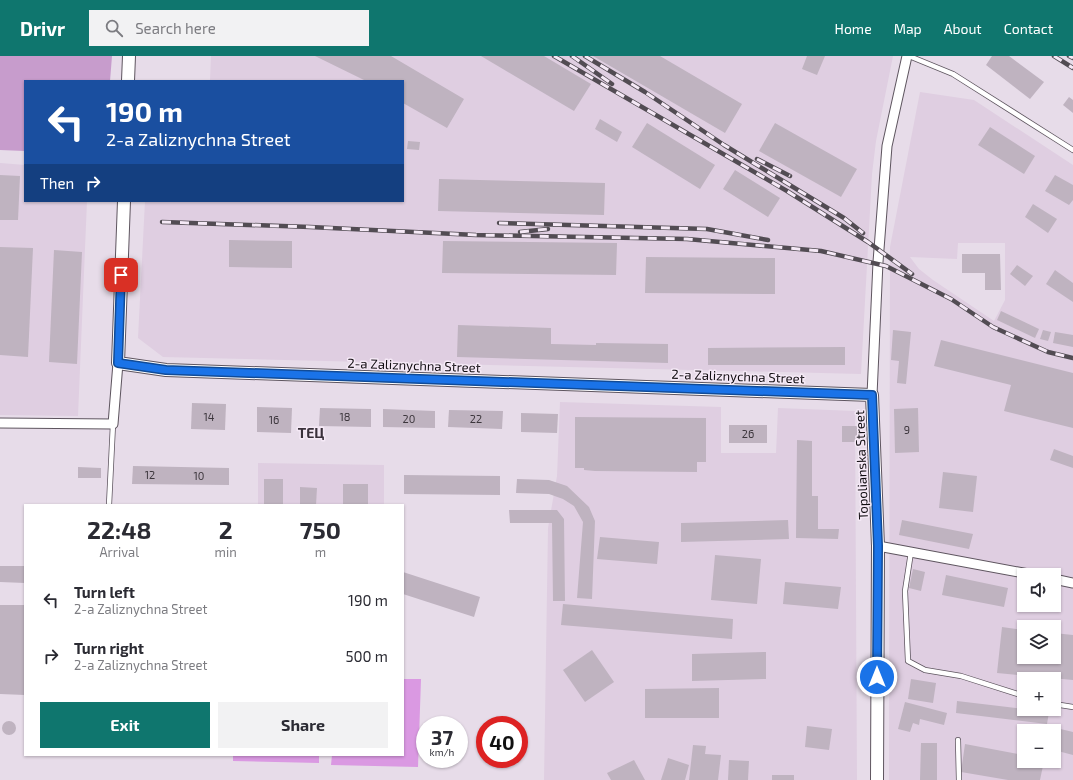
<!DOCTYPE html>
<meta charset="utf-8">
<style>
body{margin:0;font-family:"Exo 2",sans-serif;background:#f2f2f3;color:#2b2b33;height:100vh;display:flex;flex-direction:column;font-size:15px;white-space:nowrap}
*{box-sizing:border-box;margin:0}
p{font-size:13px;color:#7c7c81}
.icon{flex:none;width:22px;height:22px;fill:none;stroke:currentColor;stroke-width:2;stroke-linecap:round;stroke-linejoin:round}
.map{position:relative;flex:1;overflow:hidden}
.panel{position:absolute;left:24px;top:448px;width:380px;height:252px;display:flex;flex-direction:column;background:#fff;border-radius:0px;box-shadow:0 1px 3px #0004}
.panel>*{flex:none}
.hud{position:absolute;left:24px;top:24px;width:380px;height:122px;border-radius:0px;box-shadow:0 1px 3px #0004;background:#1a4fa0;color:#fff;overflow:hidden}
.controls{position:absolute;left:1017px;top:512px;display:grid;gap:8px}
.controls a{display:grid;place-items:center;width:44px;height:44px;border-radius:0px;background:#fff;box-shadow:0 1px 3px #0004;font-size:20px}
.speed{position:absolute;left:416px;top:660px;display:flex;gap:8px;font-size:20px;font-weight:700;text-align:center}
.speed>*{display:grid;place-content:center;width:52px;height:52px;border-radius:50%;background:#fff;box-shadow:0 1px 3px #0004;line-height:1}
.speed small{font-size:10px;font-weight:400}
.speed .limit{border:6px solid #d22;background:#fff;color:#111}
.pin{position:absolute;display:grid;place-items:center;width:34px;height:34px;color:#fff;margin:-17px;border-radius:8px;box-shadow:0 2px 6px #0006}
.me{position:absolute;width:44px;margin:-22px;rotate:0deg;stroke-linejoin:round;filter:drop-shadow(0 0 3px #0008)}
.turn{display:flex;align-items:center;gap:14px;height:84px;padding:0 16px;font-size:18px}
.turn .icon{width:52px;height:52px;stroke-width:2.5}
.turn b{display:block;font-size:28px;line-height:34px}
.then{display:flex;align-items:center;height:38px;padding:0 16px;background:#0003;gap:8px;font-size:15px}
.eta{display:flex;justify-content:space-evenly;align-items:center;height:68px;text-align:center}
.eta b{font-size:24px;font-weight:700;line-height:28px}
.cta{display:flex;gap:8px;margin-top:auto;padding:8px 16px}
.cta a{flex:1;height:46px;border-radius:0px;background:#0f766e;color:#fff;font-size:16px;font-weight:700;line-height:46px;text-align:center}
.cta a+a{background:#f2f2f3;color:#2b2b33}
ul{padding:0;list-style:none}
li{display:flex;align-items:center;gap:12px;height:56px;padding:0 16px}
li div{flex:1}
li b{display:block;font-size:15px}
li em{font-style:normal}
header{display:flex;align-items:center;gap:24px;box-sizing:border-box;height:56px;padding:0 20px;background:#0f766e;color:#fff}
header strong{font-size:19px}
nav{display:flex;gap:22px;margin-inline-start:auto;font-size:14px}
.search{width:280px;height:36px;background:#f2f2f3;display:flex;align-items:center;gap:10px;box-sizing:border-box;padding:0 14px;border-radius:0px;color:#7c7c81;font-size:15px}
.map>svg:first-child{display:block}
</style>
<header>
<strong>Drivr</strong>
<div class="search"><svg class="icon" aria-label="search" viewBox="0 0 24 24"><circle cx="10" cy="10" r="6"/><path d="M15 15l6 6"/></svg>Search here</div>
<nav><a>Home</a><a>Map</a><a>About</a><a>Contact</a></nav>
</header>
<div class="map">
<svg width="1073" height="724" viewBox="0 0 1073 724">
<rect width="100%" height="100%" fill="#e7dce9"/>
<g fill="#dfcee1" fill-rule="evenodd">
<path d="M 211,0 L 893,0 L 876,85 L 872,118 L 861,318 L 163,301 L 138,282 L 145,145 L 403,145 L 403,25 L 210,25 Z"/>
<path d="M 920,36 L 974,44 L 1073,109 L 1073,724 L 889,724 L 890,191 ZM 958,187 L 1005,187 L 1005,244 L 994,265 L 933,224 L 919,213 L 910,201 L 957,203 ZM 1024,519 L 1054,519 L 1054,549 L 1024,549 ZM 1024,571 L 1054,571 L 1054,601 L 1024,601 ZM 1024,623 L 1054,623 L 1054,653 L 1024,653 ZM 1024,675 L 1054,675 L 1054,705 L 1024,705 Z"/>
<path d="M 0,107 L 25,109 L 25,145 L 87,145 L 78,360 L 0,359 Z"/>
<path d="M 560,346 L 721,351 L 721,397 L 776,397 L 778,352 L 855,355 L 857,724 L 544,724 L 548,472 L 557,420 Z"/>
<path d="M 258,407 L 384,409 L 384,449 L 258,449 Z"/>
</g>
<path fill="#c79ccc" d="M 0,0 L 112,0 L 110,25 L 25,25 L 25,95 L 0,94 Z"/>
<g fill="#da99e2">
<path d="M 403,623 L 421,623 L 418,711 L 331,709 L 332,699 L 403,699 Z"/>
<path d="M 233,699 L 319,699 L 319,707 L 233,705 Z"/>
</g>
<g fill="#bfb3c0">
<path d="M 315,0 L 391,0 L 464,43 L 447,72 L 403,47 L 403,25 L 366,25 Z"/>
<path d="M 481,0 L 544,0 L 591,28 L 574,55 Z"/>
<path d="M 593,0 L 660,0 L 742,48 L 725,77 Z"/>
<path d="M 807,0 L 825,0 L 817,19 L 802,13 Z"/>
<path d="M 992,0 L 1009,0 L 1044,26 L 1030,43 L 986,9 Z"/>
<path d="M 1069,41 L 1073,44 L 1073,57 L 1063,49 Z"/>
<path d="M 600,63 L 622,76 L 617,86 L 595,73 Z"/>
<path d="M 647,67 L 715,109 L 700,133 L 632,91 Z"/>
<path d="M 775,67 L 857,113 L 841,141 L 759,95 Z"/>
<path d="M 990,71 L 1035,100 L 1024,118 L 978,89 Z"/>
<path d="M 408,85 L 420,86 L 419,94 L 407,93 Z"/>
<path d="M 735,114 L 780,142 L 768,161 L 723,133 Z"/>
<path d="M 0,119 L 20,120 L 18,164 L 0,164 Z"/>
<path d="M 1055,119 L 1073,129 L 1073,144 L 1069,149 L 1045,135 Z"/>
<path d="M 439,123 L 605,127 L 604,159 L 438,155 Z"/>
<path d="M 1033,148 L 1057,163 L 1048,177 L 1025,161 Z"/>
<path d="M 229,184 L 292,185 L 292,212 L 229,211 Z"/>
<path d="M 443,185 L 617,187 L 616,219 L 442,217 Z"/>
<path d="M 0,191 L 33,192 L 28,301 L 0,299 Z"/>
<path d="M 54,194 L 82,196 L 77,308 L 49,306 Z"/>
<path d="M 962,198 L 1000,198 L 1001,234 L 985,234 L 985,217 L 962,217 Z"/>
<path d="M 646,201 L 775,202 L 775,238 L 645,237 Z"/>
<path d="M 1017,209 L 1033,220 L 1025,230 L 1010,218 Z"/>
<path d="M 1055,214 L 1073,227 L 1073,246 L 1046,228 Z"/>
<path d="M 1001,255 L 1039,273 L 1035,282 L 997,264 Z"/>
<path d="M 458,269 L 551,272 L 551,288 L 596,289 L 596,287 L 668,288 L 668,307 L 457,301 Z"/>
<path d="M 893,274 L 911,276 L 906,328 L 897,327 L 899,305 L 891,304 Z"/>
<path d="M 1043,274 L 1051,276 L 1048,285 L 1040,283 Z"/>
<path d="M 1055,276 L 1073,279 L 1073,291 L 1053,287 Z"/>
<path d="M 941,284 L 1073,317 L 1073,372 L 1004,355 L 1011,329 L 934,310 Z"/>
<path d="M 845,291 L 845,309 L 708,309 L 708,292 Z"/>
<path d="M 192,347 L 226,348 L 225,374 L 191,373 Z"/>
<path d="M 257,351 L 292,352 L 291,377 L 257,376 Z"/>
<path d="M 320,352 L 371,353 L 371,371 L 319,370 Z"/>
<path d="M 918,352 L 919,396 L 895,397 L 894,353 Z"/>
<path d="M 383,353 L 435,355 L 435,372 L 383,371 Z"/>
<path d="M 449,354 L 503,355 L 502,373 L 448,371 Z"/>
<path d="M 521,357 L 558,358 L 557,377 L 521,376 Z"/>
<path d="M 575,361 L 706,362 L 706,406 L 697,406 L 697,416 L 595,415 L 584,414 L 584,412 L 575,412 Z"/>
<rect x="729" y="369" width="38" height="18"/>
<rect x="842" y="370" width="15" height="16"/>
<path d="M 797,384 L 812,385 L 812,440 L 818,440 L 818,473 L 839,473 L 838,483 L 796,482 Z"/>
<path d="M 1054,393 L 1073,400 L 1073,412 L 1050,404 Z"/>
<path d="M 133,410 L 229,412 L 229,429 L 132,428 Z"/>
<path d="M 78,411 L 101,412 L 101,422 L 78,422 Z"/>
<path d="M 943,416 L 977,420 L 973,456 L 939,452 Z"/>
<path d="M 404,419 L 500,420 L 500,439 L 404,438 Z"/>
<rect x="264" y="423" width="19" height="25"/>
<path d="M 517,423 L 549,424 L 567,430 L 589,451 L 595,465 L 592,543 L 577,542 L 583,466 L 574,450 L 563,443 L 549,438 L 516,437 Z"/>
<rect x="343" y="428" width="25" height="21"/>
<path d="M 300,431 L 317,432 L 316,449 L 300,449 Z"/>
<path d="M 509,454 L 557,454 L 564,463 L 565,545 L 553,545 L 552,467 L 510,467 Z"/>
<path d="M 788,464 L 789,483 L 681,486 L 681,467 Z"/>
<path d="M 902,464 L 973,478 L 969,493 L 899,479 Z"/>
<path d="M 600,481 L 659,486 L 657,508 L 597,503 Z"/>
<path d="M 715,499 L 761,503 L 757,548 L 711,544 Z"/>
<path d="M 0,510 L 25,510 L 25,527 L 0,526 Z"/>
<path d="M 913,513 L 925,516 L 921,535 L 909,532 Z"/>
<path d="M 403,516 L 480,541 L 474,561 L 403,538 Z"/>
<path d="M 946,519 L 1008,532 L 1004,551 L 942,539 Z"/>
<path d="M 785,526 L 841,531 L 838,553 L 783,548 Z"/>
<path d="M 563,548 L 733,563 L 732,583 L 561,569 Z"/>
<path d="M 0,549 L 25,549 L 25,639 L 0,638 Z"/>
<path d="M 1002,571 L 1024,574 L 1024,601 L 1054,601 L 1054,577 L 1073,579 L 1073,624 L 997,617 Z"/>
<path d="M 592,594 L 614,626 L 585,646 L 563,614 Z"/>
<path d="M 766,596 L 766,623 L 692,625 L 692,598 Z"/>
<path d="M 911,623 L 936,627 L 933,647 L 908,643 Z"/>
<path d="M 719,632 L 719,662 L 645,662 L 645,633 Z"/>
<path d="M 957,645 L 1049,656 L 1047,668 L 956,657 Z"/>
<path d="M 905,646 L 947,657 L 944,669 L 920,663 L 919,669 L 913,667 L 910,676 L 898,673 Z"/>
<circle cx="9" cy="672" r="7"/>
<path d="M 807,670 L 832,673 L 829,694 L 805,691 Z"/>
<path d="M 1048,670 L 1073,676 L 1073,699 L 1054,694 L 1054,675 L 1047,675 Z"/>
<path d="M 921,687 L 937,687 L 937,724 L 920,724 Z"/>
<path d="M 965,688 L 1024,699 L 1024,705 L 1044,705 L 1040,724 L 1008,724 L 961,716 Z"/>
<path d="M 693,689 L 706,690 L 705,698 L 721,699 L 718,724 L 689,724 Z"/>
<path d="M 668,702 L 689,709 L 685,724 L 661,724 Z"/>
<path d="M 634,704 L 645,724 L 611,724 L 607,717 Z"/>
<path d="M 729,704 L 749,705 L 748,724 L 728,724 Z"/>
<rect x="772" y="719" width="22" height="5"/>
</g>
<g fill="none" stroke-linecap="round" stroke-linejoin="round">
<g stroke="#5e555f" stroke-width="6">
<g id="service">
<path d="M 909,0 L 953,18 L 1073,94"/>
<path d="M 109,449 L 113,368"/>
<path d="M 911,496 L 905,535 L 908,605 L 925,614 L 961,620 L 1024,640"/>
<path d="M 1054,648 L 1073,651"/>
<path d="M 958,684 L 959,724"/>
</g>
</g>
<g stroke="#5e555f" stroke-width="11">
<g id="minor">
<path d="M 872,339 L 878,206 L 887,90 L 907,0"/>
<path d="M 0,367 L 113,368 L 118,307"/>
<path d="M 878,490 L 1034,519"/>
<path d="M 1054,523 L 1073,527"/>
</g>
</g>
<g stroke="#5e555f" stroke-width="14">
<g id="tertiary">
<path d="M 128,25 L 129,0"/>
<path d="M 124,145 L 118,307 L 166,314 L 872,339 L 878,490 L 877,724"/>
</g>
</g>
<use href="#service" stroke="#fff" stroke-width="4.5"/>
<use href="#minor" stroke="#fff" stroke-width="9"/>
<use href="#tertiary" stroke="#fff" stroke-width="12"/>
<g stroke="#524c53" stroke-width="4.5">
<g id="rail">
<path d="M 554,0 L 787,135 L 868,186 L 912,218"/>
<path d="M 572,0 L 612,28"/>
<path d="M 585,0 L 645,36 L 724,89 L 844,162 L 863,177"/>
<path d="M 1054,0 L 1073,12"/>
<path d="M 1069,0 L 1073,2"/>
<path d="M 757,103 L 790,120"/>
<path d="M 162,166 L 310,171 L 476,179 L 687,183 L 821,195 L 886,210 L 951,243 L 993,271 L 1048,296 L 1073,302"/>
<path d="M 499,167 L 707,173 L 768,184"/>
<path d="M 520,176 L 548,173"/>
</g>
</g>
<use href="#rail" stroke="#f5e9f6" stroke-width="3" stroke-dasharray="9" stroke-linecap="butt"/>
</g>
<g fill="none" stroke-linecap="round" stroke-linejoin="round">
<g stroke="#114b97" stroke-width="10">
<path id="route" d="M 121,219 L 118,307 L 166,314 L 872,339 L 878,490 L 877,621"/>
</g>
<use href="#route" stroke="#1a73e8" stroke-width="7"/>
</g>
<g text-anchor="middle" stroke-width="3" stroke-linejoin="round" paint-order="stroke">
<g font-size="11" fill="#3c363c">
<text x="209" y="365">14</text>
<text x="345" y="365">18</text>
<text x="409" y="367">20</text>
<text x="476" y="367">22</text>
<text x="274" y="368">16</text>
<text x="907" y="378">9</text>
<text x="748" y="382">26</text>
<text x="150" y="423">12</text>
<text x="199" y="424">10</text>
</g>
<g font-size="13" fill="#100c10" stroke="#f5e9f6">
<text transform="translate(414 309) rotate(2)" y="5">2-a Zaliznychna Street</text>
<text transform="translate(738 320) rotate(2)" y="5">2-a Zaliznychna Street</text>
<text transform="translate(861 409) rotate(-92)" y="5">Topolianska Street</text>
</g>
<g font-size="14" font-weight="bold" fill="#39303a" stroke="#f5e9f6">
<text x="311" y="382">ТЕЦ</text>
</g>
</g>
</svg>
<div class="controls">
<a><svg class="icon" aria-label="sound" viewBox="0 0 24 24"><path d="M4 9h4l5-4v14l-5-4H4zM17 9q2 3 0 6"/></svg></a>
<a><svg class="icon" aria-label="layers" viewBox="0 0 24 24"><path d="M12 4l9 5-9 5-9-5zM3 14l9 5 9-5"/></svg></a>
<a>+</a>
<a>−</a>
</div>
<div class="speed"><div>37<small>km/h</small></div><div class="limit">40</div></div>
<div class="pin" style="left:121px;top:219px;background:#d93025"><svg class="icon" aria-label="arrive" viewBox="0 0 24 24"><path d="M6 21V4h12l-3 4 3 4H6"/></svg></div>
<svg class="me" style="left:877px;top:621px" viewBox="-20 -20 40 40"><circle r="17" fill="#1a73e8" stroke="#fff" stroke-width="3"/><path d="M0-11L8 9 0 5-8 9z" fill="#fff"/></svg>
<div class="hud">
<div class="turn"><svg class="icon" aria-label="left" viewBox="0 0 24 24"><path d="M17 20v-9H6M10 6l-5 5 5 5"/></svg><div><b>190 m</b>2-a Zaliznychna Street</div></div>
<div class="then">Then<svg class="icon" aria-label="right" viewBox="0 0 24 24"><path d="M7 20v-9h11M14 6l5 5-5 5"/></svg></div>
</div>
<section class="panel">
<div class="eta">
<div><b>22:48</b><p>Arrival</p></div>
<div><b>2</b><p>min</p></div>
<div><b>750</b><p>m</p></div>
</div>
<ul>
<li><svg class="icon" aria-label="left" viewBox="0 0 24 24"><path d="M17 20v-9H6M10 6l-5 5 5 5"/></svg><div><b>Turn left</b><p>2-a Zaliznychna Street</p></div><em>190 m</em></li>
<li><svg class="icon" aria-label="right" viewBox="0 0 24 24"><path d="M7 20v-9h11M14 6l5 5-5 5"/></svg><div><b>Turn right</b><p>2-a Zaliznychna Street</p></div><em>500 m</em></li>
</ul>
<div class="cta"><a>Exit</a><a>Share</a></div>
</section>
</div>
